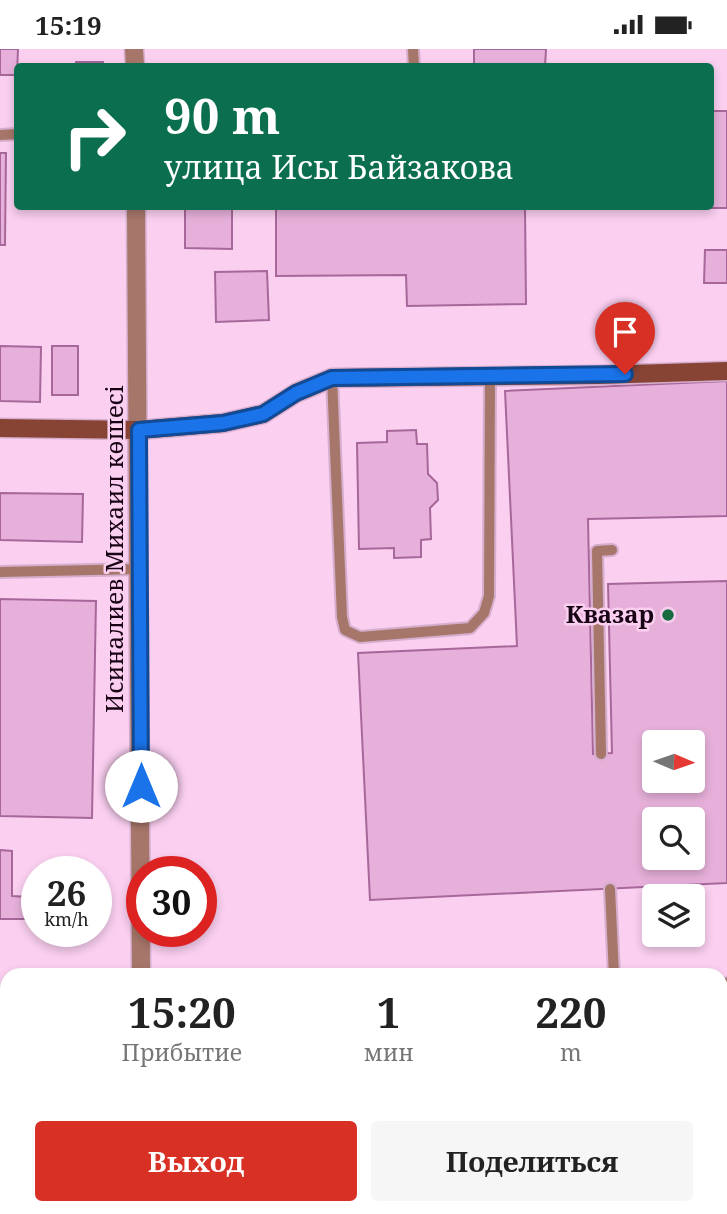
<!DOCTYPE html>
<html lang="ru">
<meta charset="utf-8">
<style>
body{margin:0;font-family:"Noto Serif",serif;background:#f6f6f6;color:#222;height:100vh;display:flex;flex-direction:column;font-size:26px;white-space:nowrap}
*{box-sizing:border-box;margin:0}
p{font-size:23px;color:#767676}
.icon{flex:none;width:38px;height:38px;fill:none;stroke:currentColor;stroke-width:2;stroke-linecap:round;stroke-linejoin:round}
.map{position:relative;flex:1;overflow:hidden}
.drawer{position:absolute;left:0px;top:919px;width:728px;height:247px;display:flex;flex-direction:column;background:#fff;border-radius:21px 21px 0 0;box-shadow:0 4px 10px #0003}
.drawer>*{flex:none}
.banner{position:absolute;left:14px;top:14px;width:700px;height:147px;border-radius:7px;box-shadow:0 4px 10px #0003;background:#0b6e4f;color:#fff;overflow:hidden}
.needle{width:46px;rotate:92deg}
.fabs{position:absolute;left:642px;top:681px;display:grid;gap:14px}
.fabs a{display:grid;place-items:center;width:63px;height:63px;border-radius:7px;background:#fff;box-shadow:0 4px 10px #0003;font-size:35px}
.speed{position:absolute;left:21px;top:807px;display:flex;gap:14px;font-size:35px;font-weight:700;text-align:center}
.speed>*{display:grid;place-content:center;width:91px;height:91px;border-radius:50%;background:#fff;box-shadow:0 4px 10px #0003;line-height:1}
.speed small{font-size:18px;font-weight:400}
.speed .limit{border:10px solid #d22;background:#fff;color:#111}
.pin{position:absolute;display:grid;place-items:center;width:60px;height:60px;color:#fff;margin:-72px -30px;border-radius:50% 50% 50% 0;rotate:-45deg;box-shadow:0 0 7px #0007}
.pin .icon{rotate:45deg}
.me{position:absolute;width:77px;margin:-38px;rotate:0deg;stroke-linejoin:round;filter:drop-shadow(0 0 5px #0008)}
.turn{display:flex;align-items:center;gap:24px;height:147px;padding:0 35px;font-size:32px}
.turn .icon{width:91px;height:91px;stroke-width:2.5}
.turn b{display:block;font-size:49px;line-height:60px}
.eta{display:flex;justify-content:space-evenly;align-items:center;height:119px;text-align:center}
.eta b{font-size:42px;font-weight:700;line-height:49px}
.cta{display:flex;gap:14px;margin-top:auto;padding:14px 35px}
.cta a{flex:1;height:80px;border-radius:7px;background:#d93025;color:#fff;font-size:28px;font-weight:700;line-height:80px;text-align:center}
.cta a+a{background:#f6f6f6;color:#222}
.status{display:flex;justify-content:space-between;align-items:center;height:49px;padding:0 35px;background:#fff;direction:ltr}
.status svg{height:19px;fill:currentColor}
.map>svg:first-child{display:block}
</style>
<div class="status"><b>15:19</b><svg viewBox="0 0 49 12"><path d="M0 12V9h3v3zM5 12V6h3v6zM10 12V3h3v9zM15 12V0h3v12zM26 1h20v11H26zM47 4h2v5h-2z"/></svg></div>
<div class="map">
<svg width="727" height="1165" viewBox="0 0 727 1165">
<rect width="100%" height="100%" fill="#facff0"/>
<g fill="#e6b0da" stroke="#a7679a" stroke-width="2" fill-rule="evenodd">
<path d="M 0,0 L 18,0 L 17,26 L 0,26 Z"/>
<path d="M 474,0 L 546,0 L 545,18 L 474,18 Z"/>
<rect x="76" y="13" width="27" height="5"/>
<path d="M 710,62 L 727,62 L 727,159 L 676,159 L 710,158 Z"/>
<path d="M 0,104 L 6,104 L 5,196 L 0,196 Z"/>
<path d="M 185,158 L 232,158 L 232,200 L 185,199 Z"/>
<path d="M 276,158 L 525,158 L 526,255 L 407,257 L 406,226 L 276,227 Z"/>
<path d="M 705,201 L 727,201 L 727,234 L 704,234 Z"/>
<path d="M 267,222 L 269,271 L 216,273 L 215,223 Z"/>
<path d="M 0,297 L 41,298 L 40,353 L 0,352 Z"/>
<rect x="52" y="297" width="26" height="49"/>
<path d="M 727,332 L 727,467 L 588,470 L 593,705 L 612,704 L 608,535 L 727,532 L 727,834 L 370,851 L 358,604 L 517,597 L 505,342 ZM 654,693 L 693,693 L 693,732 L 654,732 ZM 654,770 L 693,770 L 693,808 L 654,808 Z"/>
<path d="M 416,381 L 417,395 L 427,395 L 428,425 L 437,434 L 438,451 L 430,459 L 431,490 L 421,491 L 421,508 L 394,509 L 394,499 L 359,500 L 357,394 L 387,393 L 387,382 Z"/>
<path d="M 0,444 L 83,445 L 82,493 L 0,491 Z"/>
<path d="M 0,550 L 96,552 L 92,769 L 0,767 Z"/>
<path d="M 0,801 L 12,802 L 12,847 L 29,848 L 29,870 L 0,870 Z"/>
<path d="M 727,1026 L 727,1143 L 721,1143 L 721,1027 Z"/>
<rect x="0" y="1029" width="6" height="26"/>
</g>
<g fill="none" stroke-linecap="round" stroke-linejoin="round">
<g stroke="#d6aecd" stroke-width="14">
<g id="lane">
<path d="M 413,0 L 414,18"/>
<path d="M 0,86 L 18,85"/>
<path d="M 332,329 L 342,568 L 345,581 L 360,588 L 470,579 L 484,564 L 489,547 L 490,327"/>
<path d="M 0,523 L 140,520"/>
<path d="M 601,705 L 597,502 L 612,501"/>
<path d="M 610,840 L 614,926"/>
<path d="M 592,1165 L 609,1158"/>
</g>
</g>
<g stroke="#d6aecd" stroke-width="21">
<g id="street">
<path d="M 134,0 L 135,18"/>
<path d="M 136,158 L 141,926"/>
<path d="M 721,938 L 727,938"/>
<path d="M 0,961 L 7,960"/>
</g>
</g>
<g stroke="#d6aecd" stroke-width="21">
<path id="secondary" d="M 0,379 L 139,381 L 223,374 L 263,365 L 296,344 L 332,329 L 599,326 L 727,322"/>
</g>
<use href="#lane" stroke="#a7766a" stroke-width="10"/>
<use href="#street" stroke="#a7766a" stroke-width="18"/>
<use href="#secondary" stroke="#874333" stroke-width="18"/>
</g>
<g fill="none" stroke-linecap="round" stroke-linejoin="round">
<g stroke="#114b97" stroke-width="18">
<path id="route" d="M 141,737 L 139,381 L 223,374 L 263,365 L 296,344 L 332,329 L 625,325"/>
</g>
<use href="#route" stroke="#1a73e8" stroke-width="12"/>
</g>
<circle fill="#176d40" stroke="#facff0" stroke-width="2.5" cx="668" cy="566" r="7"/>
<g text-anchor="middle" stroke-width="5" stroke-linejoin="round" paint-order="stroke">
<g font-size="24" fill="#180314" stroke="#facff0">
<text transform="translate(115 500) rotate(-90)" y="8">Исиналиев Михаил көшесі</text>
</g>
<g font-size="24" font-weight="bold" fill="#180314" stroke="#facff0" text-anchor="end">
<text x="654" y="574">Квазар</text>
</g>
</g>
</svg>
<div class="fabs">
<a><svg class="needle" viewBox="-14 -14 28 28"><path d="M0-13l5 13h-10z" fill="#e53935"/><path d="M0 13l5-13h-10z" fill="#767676"/></svg></a>
<a><svg class="icon" aria-label="search" viewBox="0 0 24 24"><circle cx="10" cy="10" r="6"/><path d="M15 15l6 6"/></svg></a>
<a><svg class="icon" aria-label="layers" viewBox="0 0 24 24"><path d="M12 4l9 5-9 5-9-5zM3 14l9 5 9-5"/></svg></a>
</div>
<div class="speed"><div>26<small>km/h</small></div><div class="limit">30</div></div>
<div class="pin" style="left:625px;top:325px;background:#d93025"><svg class="icon" aria-label="arrive" viewBox="0 0 24 24"><path d="M6 21V4h12l-3 4 3 4H6"/></svg></div>
<svg class="me" style="left:141px;top:737px" viewBox="-20 -20 40 40"><circle r="19" fill="#fff"/><path d="M0-13L10 11 0 6-10 11z" fill="#1a73e8"/></svg>
<div class="banner">
<div class="turn"><svg class="icon" aria-label="right" viewBox="0 0 24 24"><path d="M7 20v-9h11M14 6l5 5-5 5"/></svg><div><b>90 m</b>улица Исы Байзакова</div></div>
</div>
<section class="drawer">
<div class="eta">
<div><b>15:20</b><p>Прибытие</p></div>
<div><b>1</b><p>мин</p></div>
<div><b>220</b><p>m</p></div>
</div>
<div class="cta"><a>Выход</a><a>Поделиться</a></div>
</section>
</div>
